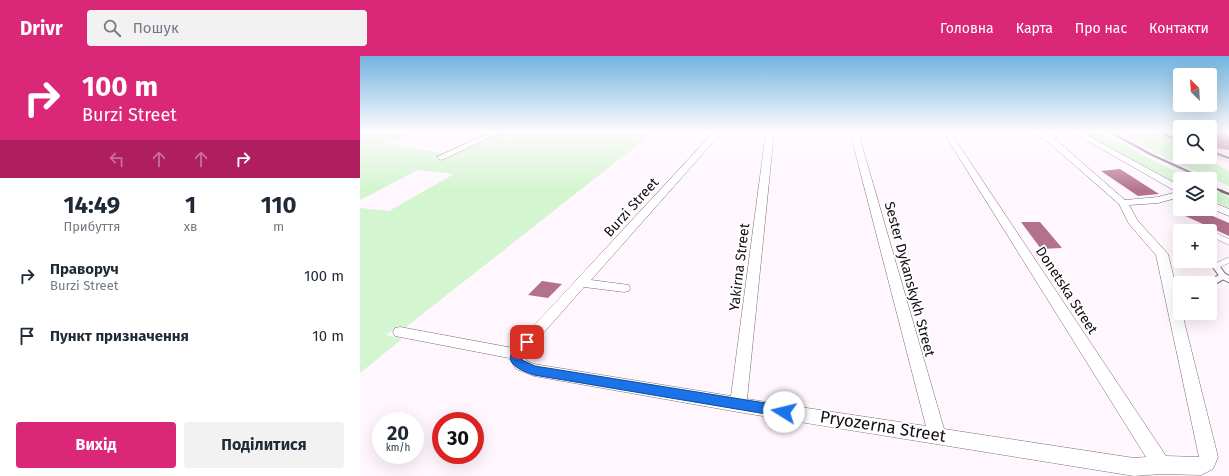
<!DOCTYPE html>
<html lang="uk">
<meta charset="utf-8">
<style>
body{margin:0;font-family:"Fira Sans",sans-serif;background:#f2f2f3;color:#1f2937;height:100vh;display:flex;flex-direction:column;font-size:15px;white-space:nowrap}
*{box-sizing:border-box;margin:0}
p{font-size:13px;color:#747a83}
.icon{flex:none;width:22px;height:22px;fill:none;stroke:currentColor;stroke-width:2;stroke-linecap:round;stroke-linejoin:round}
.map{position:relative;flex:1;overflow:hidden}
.sheet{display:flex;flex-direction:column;background:#fff;width:360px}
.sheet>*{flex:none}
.top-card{background:#db2777;color:#fff;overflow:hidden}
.needle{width:26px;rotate:336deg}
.controls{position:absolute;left:813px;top:12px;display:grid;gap:8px}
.controls a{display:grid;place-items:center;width:44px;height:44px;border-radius:4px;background:#fff;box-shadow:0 4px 16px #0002;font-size:20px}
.speed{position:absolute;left:12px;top:356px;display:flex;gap:8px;font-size:20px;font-weight:700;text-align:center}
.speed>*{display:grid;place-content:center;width:52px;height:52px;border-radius:50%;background:#fff;box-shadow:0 4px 16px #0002;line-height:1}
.speed small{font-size:10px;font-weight:400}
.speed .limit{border:6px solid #d22;background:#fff;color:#111}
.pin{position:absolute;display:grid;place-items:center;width:34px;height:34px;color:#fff;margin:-17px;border-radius:8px;box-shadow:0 2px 6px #0006}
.me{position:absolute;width:44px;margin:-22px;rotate:279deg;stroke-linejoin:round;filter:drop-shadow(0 0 3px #0008)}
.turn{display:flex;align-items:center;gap:14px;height:84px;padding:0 16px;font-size:18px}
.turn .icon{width:52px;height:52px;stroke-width:2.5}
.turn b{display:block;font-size:28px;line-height:34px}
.lanes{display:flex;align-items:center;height:38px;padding:0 16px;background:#0003;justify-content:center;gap:20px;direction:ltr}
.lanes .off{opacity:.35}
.eta{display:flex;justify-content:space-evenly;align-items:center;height:68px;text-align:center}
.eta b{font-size:24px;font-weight:700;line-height:28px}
.action{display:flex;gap:8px;margin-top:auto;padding:8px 16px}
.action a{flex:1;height:46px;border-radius:4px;background:#db2777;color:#fff;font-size:16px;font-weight:700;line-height:46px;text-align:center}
.action a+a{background:#f2f2f3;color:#1f2937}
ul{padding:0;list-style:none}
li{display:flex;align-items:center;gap:12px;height:60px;padding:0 16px}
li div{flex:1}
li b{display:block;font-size:15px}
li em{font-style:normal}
header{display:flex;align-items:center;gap:24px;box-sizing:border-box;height:56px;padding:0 20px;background:#db2777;color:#fff}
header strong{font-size:19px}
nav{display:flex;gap:22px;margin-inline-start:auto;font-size:14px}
.search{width:280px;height:36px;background:#f2f2f3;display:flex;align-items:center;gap:10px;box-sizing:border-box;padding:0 14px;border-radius:4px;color:#747a83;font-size:15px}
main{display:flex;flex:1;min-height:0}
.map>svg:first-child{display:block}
</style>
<header>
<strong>Drivr</strong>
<div class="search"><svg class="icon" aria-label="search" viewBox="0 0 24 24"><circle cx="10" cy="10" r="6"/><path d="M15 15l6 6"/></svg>Пошук</div>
<nav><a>Головна</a><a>Карта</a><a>Про нас</a><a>Контакти</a></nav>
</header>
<main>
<section class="sheet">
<div class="top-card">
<div class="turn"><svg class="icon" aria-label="right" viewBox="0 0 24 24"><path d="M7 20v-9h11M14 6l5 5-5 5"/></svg><div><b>100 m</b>Burzi Street</div></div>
<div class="lanes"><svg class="icon off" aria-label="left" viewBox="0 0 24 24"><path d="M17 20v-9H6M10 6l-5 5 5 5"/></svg><svg class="icon off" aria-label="ahead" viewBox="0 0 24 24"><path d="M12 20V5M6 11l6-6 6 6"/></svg><svg class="icon off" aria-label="ahead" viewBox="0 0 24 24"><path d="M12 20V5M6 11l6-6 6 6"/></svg><svg class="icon" aria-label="right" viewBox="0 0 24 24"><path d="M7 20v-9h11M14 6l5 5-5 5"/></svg></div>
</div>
<div class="eta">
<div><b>14:49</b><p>Прибуття</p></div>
<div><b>1</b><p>хв</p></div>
<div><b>110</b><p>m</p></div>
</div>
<ul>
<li><svg class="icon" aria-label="right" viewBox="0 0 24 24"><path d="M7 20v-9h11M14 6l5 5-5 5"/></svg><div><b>Праворуч</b><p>Burzi Street</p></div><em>100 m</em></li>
<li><svg class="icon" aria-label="arrive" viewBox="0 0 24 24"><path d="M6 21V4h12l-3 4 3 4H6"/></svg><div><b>Пункт призначення</b></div><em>10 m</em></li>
</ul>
<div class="action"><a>Вихід</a><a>Поділитися</a></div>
</section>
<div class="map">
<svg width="869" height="420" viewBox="0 0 869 420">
<rect width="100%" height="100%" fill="#fff6fe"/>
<path fill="#fae6f8" d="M 850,76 L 869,76 L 869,107 L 850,100 Z"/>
<g fill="#d3f5cf">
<path d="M 0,76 L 54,76 L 27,88 L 83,97 L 74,103 L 85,102 L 143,76 L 294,76 L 46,271 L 38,270 L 26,279 L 42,283 L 0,317 L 0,152 L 29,155 L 94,118 L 58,114 L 0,144 Z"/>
<path d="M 722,76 L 741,76 L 788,102 L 832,123 L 820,123 L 820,129 Z"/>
<path d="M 757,76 L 820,78 L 820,101 L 840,101 L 869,115 L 869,130 L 806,102 Z"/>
<path d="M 850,132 L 869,141 L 869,152 L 850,143 Z"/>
</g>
<g fill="#b3718b">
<path d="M 850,76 L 866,76 L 869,82 L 869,94 L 850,91 Z"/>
<path d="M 760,113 L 799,138 L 778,140 L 741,115 Z"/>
<path d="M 823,153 L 836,153 L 869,167 L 869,180 L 821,158 Z"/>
<path d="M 661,166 L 680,166 L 702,192 L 681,193 Z"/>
<path d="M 182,225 L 202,228 L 188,242 L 168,239 Z"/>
</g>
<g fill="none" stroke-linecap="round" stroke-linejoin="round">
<g stroke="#796d78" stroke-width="6">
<g id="service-far1">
<path d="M 841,175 L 839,172 L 846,175"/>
<path d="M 850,177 L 869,186"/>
<path d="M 850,197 L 855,209"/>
<path d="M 856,210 L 869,204"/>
</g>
</g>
<g stroke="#796d78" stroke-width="8">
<g id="service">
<path d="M 855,209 L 863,220 L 869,223"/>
<path d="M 853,252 L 851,227 L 863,220"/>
</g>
</g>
<g stroke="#796d78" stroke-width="1">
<g id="minor">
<path d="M 131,76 L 141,76 L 84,103 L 81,104 L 77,101 Z"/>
<path d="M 354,76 L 362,76 L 231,224 L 269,229 L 270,232 L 269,235 L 264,236 L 224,231 L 164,299 L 167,305 L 174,308 L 371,340 L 406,76 L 414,76 L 387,343 L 566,370 L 490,76 L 498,76 L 584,373 L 774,402 L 786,401 L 583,76 L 590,76 L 806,400 L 839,401 L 796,199 L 769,168 L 759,148 L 687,85 L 672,76 L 682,76 L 689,80 L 693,76 L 701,76 L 695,83 L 765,144 L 798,141 L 817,136 L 712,76 L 721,76 L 820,130 L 820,141 L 798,147 L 769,149 L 778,165 L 808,198 L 820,247 L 820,257 L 822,257 L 858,401 L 853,413 L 841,419 L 801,418 L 774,420 L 378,356 L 174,320 L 156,313 L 149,302 L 35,280 L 33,276 L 35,272 L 40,271 L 153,292 Z"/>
<path d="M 850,145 L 869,153 L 869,160 L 850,152 Z"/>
</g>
</g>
<use href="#service-far1" stroke="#fff" stroke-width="5.5"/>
<use href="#service" stroke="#fff" stroke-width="6"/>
<use href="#minor" fill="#fff" fill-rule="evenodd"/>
<g stroke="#797379" stroke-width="2">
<path d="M 750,76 L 792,99 L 845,123"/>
<path d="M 799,76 L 820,85"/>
<path d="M 850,95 L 869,102"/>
<path d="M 850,130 L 864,136"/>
</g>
<path stroke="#797379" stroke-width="2.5" d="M 861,135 L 869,138"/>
</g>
<linearGradient id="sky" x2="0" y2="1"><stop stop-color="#72b4df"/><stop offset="0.56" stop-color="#fffbff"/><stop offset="1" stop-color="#fffbff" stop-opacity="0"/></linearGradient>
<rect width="869" height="135" fill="url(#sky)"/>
<path fill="#1a73e8" stroke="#114b97" d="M 167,282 L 171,283 L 172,286 L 162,299 L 162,304 L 175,310 L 424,350 L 429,352 L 430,356 L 429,359 L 424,361 L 174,319 C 162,315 141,307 155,292 C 159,288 162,284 167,282 Z"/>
<g text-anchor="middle" stroke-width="3.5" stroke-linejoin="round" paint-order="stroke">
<g font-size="14" fill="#120e12" stroke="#fff">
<text transform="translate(271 151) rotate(-48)" y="5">Burzi Street</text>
<text transform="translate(379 211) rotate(-83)" y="5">Yakirna Street</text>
<text transform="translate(550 223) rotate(75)" y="5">Sester Dykanskykh Street</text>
<text transform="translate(707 234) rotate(57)" y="5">Donetska Street</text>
</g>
<g font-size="17" fill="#120e12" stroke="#fff">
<text transform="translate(523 370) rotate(9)" y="6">Pryozerna Street</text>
</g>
</g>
</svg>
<div class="controls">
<a><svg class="needle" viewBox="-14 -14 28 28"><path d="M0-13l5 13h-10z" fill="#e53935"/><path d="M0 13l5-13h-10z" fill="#747a83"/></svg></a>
<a><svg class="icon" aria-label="search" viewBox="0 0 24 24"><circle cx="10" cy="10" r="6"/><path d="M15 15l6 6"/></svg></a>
<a><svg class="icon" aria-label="layers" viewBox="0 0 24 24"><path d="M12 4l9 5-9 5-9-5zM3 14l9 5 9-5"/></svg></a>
<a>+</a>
<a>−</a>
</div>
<div class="speed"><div>20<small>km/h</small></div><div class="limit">30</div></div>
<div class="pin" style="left:167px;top:286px;background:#d93025"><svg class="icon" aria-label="arrive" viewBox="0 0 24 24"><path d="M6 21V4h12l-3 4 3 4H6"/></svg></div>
<svg class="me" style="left:424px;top:356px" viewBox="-20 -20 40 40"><circle r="19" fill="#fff"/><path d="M0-13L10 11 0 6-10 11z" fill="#1a73e8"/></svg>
</div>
</main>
